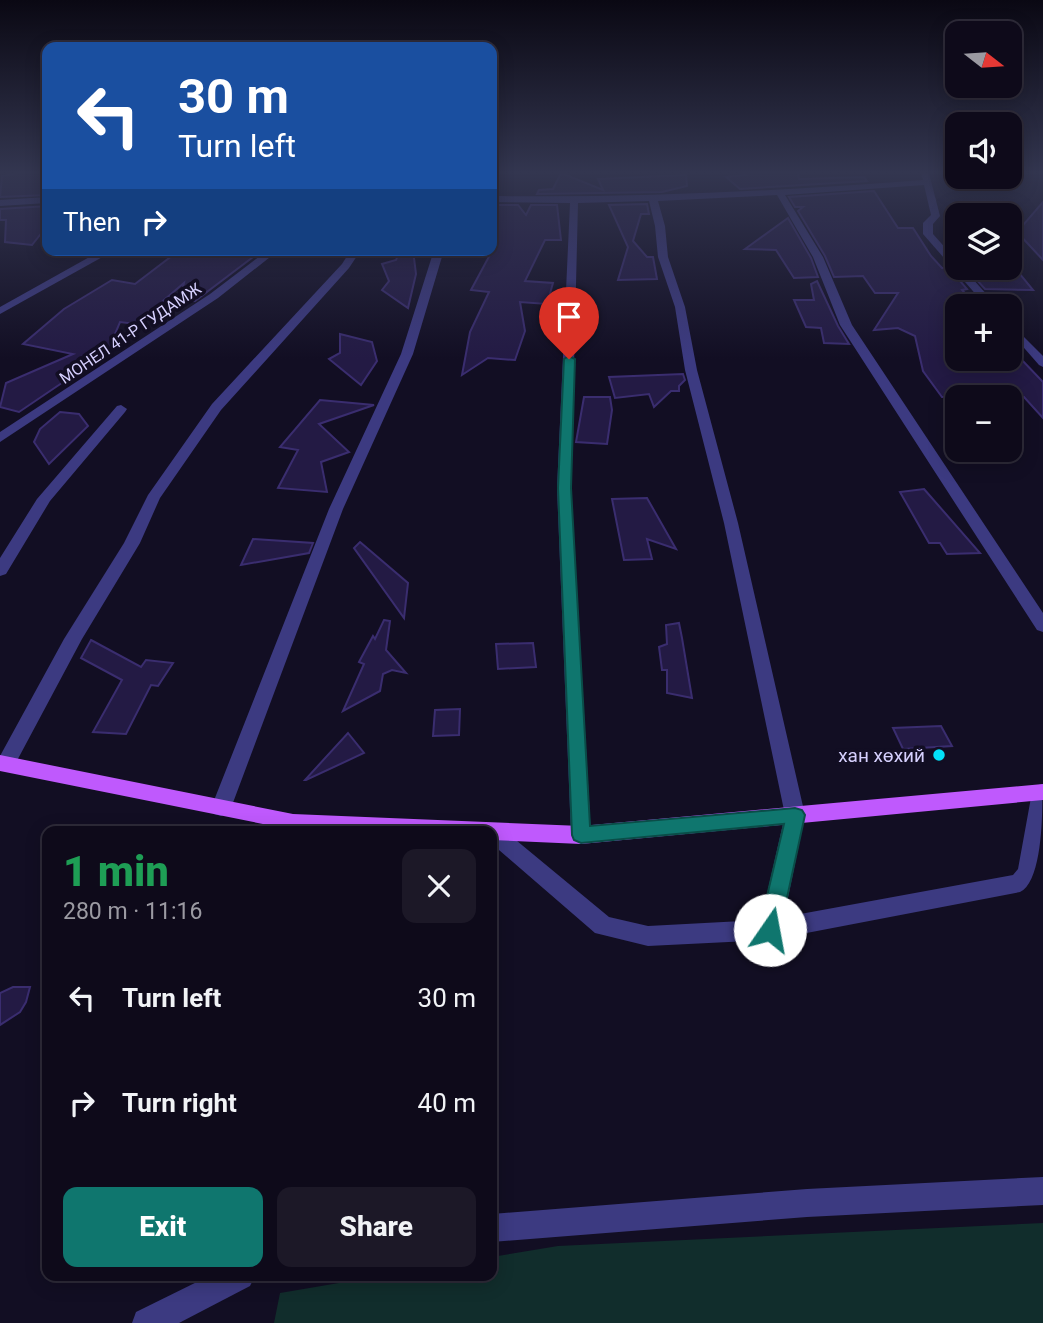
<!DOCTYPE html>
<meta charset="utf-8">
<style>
body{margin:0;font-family:Roboto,sans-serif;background:#1c1827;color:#f1f3f6;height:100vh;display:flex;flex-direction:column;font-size:26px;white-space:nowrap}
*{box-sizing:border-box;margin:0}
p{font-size:23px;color:#9b9aa2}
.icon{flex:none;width:38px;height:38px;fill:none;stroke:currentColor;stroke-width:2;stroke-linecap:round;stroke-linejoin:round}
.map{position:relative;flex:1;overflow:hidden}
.sheet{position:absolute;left:42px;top:826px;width:455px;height:455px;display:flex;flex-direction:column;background:#0e0a1a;border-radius:14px;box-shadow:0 4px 18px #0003,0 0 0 2px #2e2b39}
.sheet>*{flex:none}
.hud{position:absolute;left:42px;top:42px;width:455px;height:214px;border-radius:14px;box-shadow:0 4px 18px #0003,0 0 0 2px #2e2b39;background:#1a4fa0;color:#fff;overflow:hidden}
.needle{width:46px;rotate:107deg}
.fabs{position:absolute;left:945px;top:21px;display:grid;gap:14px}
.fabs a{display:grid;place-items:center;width:77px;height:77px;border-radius:14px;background:#0e0a1a;box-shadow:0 4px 18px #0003,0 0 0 2px #2e2b39;font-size:35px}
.pin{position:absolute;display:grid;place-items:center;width:60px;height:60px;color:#fff;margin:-72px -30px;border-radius:50% 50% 50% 0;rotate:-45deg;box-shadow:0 0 7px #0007}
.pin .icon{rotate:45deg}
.me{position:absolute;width:77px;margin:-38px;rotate:12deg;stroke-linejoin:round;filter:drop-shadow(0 0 5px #0008)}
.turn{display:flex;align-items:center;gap:24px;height:147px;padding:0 21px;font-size:32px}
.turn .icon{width:91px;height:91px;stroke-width:2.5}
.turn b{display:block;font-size:49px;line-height:60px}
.then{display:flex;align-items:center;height:66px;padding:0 21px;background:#0003;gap:14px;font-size:26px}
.round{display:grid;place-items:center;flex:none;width:74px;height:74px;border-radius:14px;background:#1c1827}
.overview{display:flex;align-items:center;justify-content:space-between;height:119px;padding:0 21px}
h1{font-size:42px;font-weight:800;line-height:52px;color:#1e9e55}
.action{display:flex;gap:14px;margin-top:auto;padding:14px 21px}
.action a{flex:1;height:80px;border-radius:14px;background:#0f766e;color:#fff;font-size:28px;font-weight:800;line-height:80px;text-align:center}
.action a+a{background:#1c1827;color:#f1f3f6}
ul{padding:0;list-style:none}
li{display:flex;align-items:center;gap:21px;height:105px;padding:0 21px}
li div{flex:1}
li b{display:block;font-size:26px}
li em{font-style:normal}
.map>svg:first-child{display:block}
</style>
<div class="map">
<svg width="1043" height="1323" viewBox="0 0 1043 1323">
<rect width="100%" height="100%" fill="#120e23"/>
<path fill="#112d2c" d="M 1043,1223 L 1043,1323 L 274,1323 L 280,1293 L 380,1276 L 492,1276 L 492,1257 L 558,1246 Z"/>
<g fill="#231a44" stroke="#3a2d6f" stroke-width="2">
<path d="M 18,173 L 47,173 L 47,195 L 0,197 L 2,176 Z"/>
<path d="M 561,173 L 603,190 L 598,179 L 686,175 L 687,186 L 662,192 L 537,194 L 539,190 L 553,189 Z"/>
<path d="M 744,173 L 798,173 L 799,179 L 864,177 L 867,181 L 740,189 L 726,177 L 746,175 Z"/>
<path d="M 874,191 L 898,228 L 913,228 L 931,256 L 942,268 L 949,268 L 967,289 L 962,290 L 977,306 L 957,306 L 957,359 L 1021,359 L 1043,382 L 1043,418 L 1024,397 L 942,397 L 923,371 L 915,336 L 898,328 L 874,330 L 898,293 L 875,293 L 863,276 L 834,277 L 825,256 L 798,211 L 803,207 L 795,207 L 789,197 Z"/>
<path d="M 1043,202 L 1043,260 L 1017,232 Z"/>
<path d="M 647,204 L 649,214 L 641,214 L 633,241 L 647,257 L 653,257 L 657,279 L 618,280 L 628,247 L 609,205 Z"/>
<path d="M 492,205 L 518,205 L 526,215 L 531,205 L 557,205 L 561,240 L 545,240 L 525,281 L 553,283 L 547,304 L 520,302 L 525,331 L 515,360 L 488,358 L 462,375 L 470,332 L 489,292 L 471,290 L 492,251 Z"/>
<path d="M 47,206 L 47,226 L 32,245 L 5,242 L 6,220 L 0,220 L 0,209 Z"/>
<path d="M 788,218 L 811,258 L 818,277 L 794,278 L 776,250 L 745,249 Z"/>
<path d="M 400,250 L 413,250 L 416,274 L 408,308 L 382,290 L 389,281 L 382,264 L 396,260 Z"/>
<path d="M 177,252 L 257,254 L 195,301 L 189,301 L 182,293 L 184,283 L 136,324 L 120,322 L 110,346 L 112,349 L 19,412 L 0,407 L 6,383 L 73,354 L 23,344 L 64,309 L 112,280 L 135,284 Z"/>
<path d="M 966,268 L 1015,268 L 1033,290 L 985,289 Z"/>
<path d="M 817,281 L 838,326 L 849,344 L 824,343 L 821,328 L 806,327 L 794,300 L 814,300 L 811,284 Z"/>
<path d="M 340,334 L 372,342 L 377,361 L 361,385 L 329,359 L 340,353 Z"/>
<path d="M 683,374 L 685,380 L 679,386 L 679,391 L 671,391 L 654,407 L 649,394 L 615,398 L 609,377 Z"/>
<path d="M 584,397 L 610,397 L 612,410 L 607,444 L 576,442 Z"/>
<path d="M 320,400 L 374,405 L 319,424 L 349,452 L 321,462 L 327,492 L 278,488 L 298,450 L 280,447 Z"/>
<path d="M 60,412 L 79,414 L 88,426 L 49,464 L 34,442 L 40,429 Z"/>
<path d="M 924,489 L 980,553 L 947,554 L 940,543 L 929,543 L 900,492 Z"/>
<path d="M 647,498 L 676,549 L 647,539 L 652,559 L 624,560 L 612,499 Z"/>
<path d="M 253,539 L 313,543 L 309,553 L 241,565 Z"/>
<path d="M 360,542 L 408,583 L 404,618 L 354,548 Z"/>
<path d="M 384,620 L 390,621 L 386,650 L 406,673 L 392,670 L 383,674 L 380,691 L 343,711 L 364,664 L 359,662 L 373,636 L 375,639 Z"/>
<path d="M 679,623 L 682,638 L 692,698 L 667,693 L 667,670 L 662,670 L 659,647 L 667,644 L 666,625 Z"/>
<path d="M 91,640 L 141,667 L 146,660 L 173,663 L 158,686 L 151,685 L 126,734 L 93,732 L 122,680 L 81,658 Z"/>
<path d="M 533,643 L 536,667 L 498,669 L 496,644 Z"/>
<path d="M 460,709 L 459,735 L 433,736 L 435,710 Z"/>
<path d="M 941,726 L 952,746 L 903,749 L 893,728 Z"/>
<path d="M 348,733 L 364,753 L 306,780 L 305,780 Z"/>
<path d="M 13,987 L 30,987 L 26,1002 L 20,1012 L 0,1025 L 0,993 Z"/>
</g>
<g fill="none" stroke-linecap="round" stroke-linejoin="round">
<g fill="#3c3a81" fill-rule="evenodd">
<path d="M 921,173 L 929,173 L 940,216 L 933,224 L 933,234 L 957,261 L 957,268 L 963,268 L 997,306 L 986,306 L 923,234 L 923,223 L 931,215 L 924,185 L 785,195 L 823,257 L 852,325 L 1043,613 L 1043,632 L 1037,630 L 840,325 L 813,257 L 777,195 L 658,201 L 665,226 L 668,257 L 685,307 L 697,370 L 738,523 L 805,815 L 784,917 L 1013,875 L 1018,869 L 1032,792 L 1035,786 L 1042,784 C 1043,808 1043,882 1020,892 L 770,940 L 648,946 L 595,933 L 492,844 L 492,831 L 482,831 L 485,826 L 492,823 L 499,826 L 609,917 L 648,926 L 761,920 L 785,815 L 724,523 L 685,370 L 675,307 L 658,257 L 655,226 L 649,201 L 578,203 L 571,488 L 591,835 L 588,841 L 581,844 L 574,841 L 571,835 L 557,488 L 570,203 L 492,202 L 492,196 C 636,198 779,191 923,180 Z"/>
<path d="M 47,197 L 47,203 L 0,206 L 0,200 Z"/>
<path d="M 102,250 L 115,250 L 0,314 L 0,307 Z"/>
<path d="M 268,250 L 279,250 L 218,298 L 0,442 L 0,432 L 210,294 Z"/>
<path d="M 351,250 L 361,250 L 349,268 L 221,410 L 160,498 L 140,543 L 82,639 L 12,770 L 0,771 L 0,756 L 64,639 L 124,543 L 148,495 L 212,404 L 342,264 Z"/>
<path d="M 434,250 L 444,250 L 413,354 L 343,509 L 231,808 L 228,814 L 221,816 L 214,814 L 211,808 L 329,509 L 401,354 Z"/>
<path d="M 1010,323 L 1043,356 L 1043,367 L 1039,365 L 1010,332 Z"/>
<path d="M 121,405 L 127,409 L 125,412 L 50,501 L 6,574 L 0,576 L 0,558 L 37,499 L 117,406 Z"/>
<path d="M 1043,1177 L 1043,1205 L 807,1217 L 492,1242 L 492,1214 L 807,1189 Z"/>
<path d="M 209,1276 L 255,1276 L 250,1286 L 179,1323 L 132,1323 L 136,1312 Z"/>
</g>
<path fill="#bf59fd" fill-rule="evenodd" d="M 0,755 L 293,814 L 581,826 L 1043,784 L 1043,800 L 581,844 L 492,840 L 492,831 L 293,830 L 0,771 Z"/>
</g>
<linearGradient id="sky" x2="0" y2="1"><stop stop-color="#0a0813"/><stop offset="0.48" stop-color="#333650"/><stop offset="1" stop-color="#333650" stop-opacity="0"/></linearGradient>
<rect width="1043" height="359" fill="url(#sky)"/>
<path fill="#0f766e" stroke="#0a4d48" stroke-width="2" d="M 569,356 L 575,359 L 571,488 L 590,826 L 795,808 L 802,810 L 805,815 L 780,930 L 777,937 L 770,940 L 762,937 L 759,930 L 784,824 L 581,843 L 574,840 L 572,835 L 558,488 L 564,359 Z"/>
<circle fill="#03e0f8" stroke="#120e23" stroke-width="2.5" cx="939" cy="755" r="7"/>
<g text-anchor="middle" stroke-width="7" stroke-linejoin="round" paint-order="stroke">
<g font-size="16" fill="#d6d0fe" stroke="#120e23">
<text transform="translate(130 333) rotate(-34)" y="6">МОНЕЛ 41-Р ГУДАМЖ</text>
</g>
<g font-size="19" fill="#d6d0fe" stroke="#120e23" text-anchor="end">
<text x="925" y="762">хан хөхий</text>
</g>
</g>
</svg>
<div class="fabs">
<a><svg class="needle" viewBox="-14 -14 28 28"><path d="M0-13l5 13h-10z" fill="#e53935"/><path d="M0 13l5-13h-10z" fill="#9b9aa2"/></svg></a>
<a><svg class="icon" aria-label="sound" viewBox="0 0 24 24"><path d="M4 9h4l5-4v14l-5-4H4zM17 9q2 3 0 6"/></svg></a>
<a><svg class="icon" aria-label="layers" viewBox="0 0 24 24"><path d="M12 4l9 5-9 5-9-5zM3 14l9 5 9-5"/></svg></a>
<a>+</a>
<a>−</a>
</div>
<div class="pin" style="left:569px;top:359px;background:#d93025"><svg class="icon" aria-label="arrive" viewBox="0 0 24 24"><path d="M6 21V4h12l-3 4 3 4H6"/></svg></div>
<svg class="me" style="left:770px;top:930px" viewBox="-20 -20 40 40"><circle r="19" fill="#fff"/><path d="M0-13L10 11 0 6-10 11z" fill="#0f766e"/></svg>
<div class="hud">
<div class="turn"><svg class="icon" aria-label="left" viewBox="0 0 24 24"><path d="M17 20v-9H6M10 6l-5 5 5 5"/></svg><div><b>30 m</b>Turn left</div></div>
<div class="then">Then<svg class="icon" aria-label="right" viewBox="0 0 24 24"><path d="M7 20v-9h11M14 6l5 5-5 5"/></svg></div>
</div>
<section class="sheet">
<div class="overview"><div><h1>1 min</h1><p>280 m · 11:16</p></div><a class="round"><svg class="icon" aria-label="close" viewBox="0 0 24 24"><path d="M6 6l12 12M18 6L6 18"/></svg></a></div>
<ul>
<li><svg class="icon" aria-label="left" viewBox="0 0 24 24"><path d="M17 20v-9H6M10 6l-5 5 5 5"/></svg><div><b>Turn left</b></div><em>30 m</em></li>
<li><svg class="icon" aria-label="right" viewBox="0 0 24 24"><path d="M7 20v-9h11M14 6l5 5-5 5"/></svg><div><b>Turn right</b></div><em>40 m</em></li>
</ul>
<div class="action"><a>Exit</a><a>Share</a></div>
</section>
</div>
